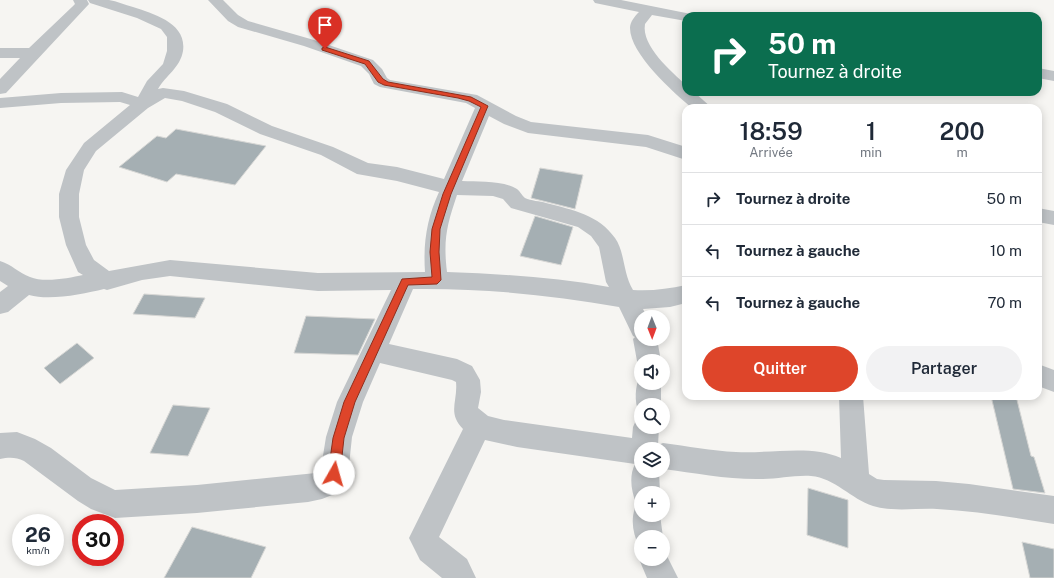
<!DOCTYPE html>
<html lang="fr">
<meta charset="utf-8">
<style>
body{margin:0;font-family:"Public Sans",sans-serif;background:#f2f2f3;color:#1f2937;height:100vh;display:flex;flex-direction:column;font-size:15px;white-space:nowrap}
*{box-sizing:border-box;margin:0}
p{font-size:13px;color:#747a83}
.icon{flex:none;width:22px;height:22px;fill:none;stroke:currentColor;stroke-width:2;stroke-linecap:round;stroke-linejoin:round}
.map{position:relative;flex:1;overflow:hidden}
.drawer{position:absolute;left:682px;top:104px;width:360px;height:296px;display:flex;flex-direction:column;background:#fff;border-radius:12px;box-shadow:0 2px 10px #0003}
.drawer>*{flex:none}
.hud{position:absolute;left:682px;top:12px;width:360px;height:84px;border-radius:12px;box-shadow:0 2px 10px #0003;background:#0b6e4f;color:#fff;overflow:hidden}
.needle{width:26px;rotate:179deg}
.controls{position:absolute;left:634px;top:310px;display:grid;gap:8px}
.controls a{display:grid;place-items:center;width:36px;height:36px;border-radius:50%;background:#fff;box-shadow:0 2px 10px #0003;font-size:20px}
.speed{position:absolute;left:12px;top:514px;display:flex;gap:8px;font-size:20px;font-weight:700;text-align:center}
.speed>*{display:grid;place-content:center;width:52px;height:52px;border-radius:50%;background:#fff;box-shadow:0 2px 10px #0003;line-height:1}
.speed small{font-size:10px;font-weight:400}
.speed .limit{border:6px solid #d22;background:#fff;color:#111}
.pin{position:absolute;display:grid;place-items:center;width:34px;height:34px;color:#fff;margin:-41px -17px;border-radius:50% 50% 50% 0;rotate:-45deg;box-shadow:0 0 4px #0007}
.pin .icon{rotate:45deg}
.me{position:absolute;width:44px;margin:-22px;rotate:7deg;stroke-linejoin:round;filter:drop-shadow(0 0 3px #0008)}
.turn{display:flex;align-items:center;gap:14px;height:84px;padding:0 20px;font-size:18px}
.turn .icon{width:52px;height:52px;stroke-width:2.5}
.turn b{display:block;font-size:28px;line-height:34px}
.eta{display:flex;justify-content:space-evenly;align-items:center;height:68px;text-align:center}
.eta b{font-size:24px;font-weight:600;line-height:28px}
.primary-button{display:flex;gap:8px;margin-top:auto;padding:8px 20px}
.primary-button a{flex:1;height:46px;border-radius:24px;background:#de452a;color:#fff;font-size:16px;font-weight:600;line-height:46px;text-align:center}
.primary-button a+a{background:#f2f2f3;color:#1f2937}
ul{padding:0;list-style:none}
li{display:flex;align-items:center;gap:12px;height:52px;padding:0 20px;border-top:1px solid #e0e1e3}
li div{flex:1}
li b{display:block;font-size:15px}
li em{font-style:normal}
.map>svg:first-child{display:block}
</style>
<div class="map">
<svg width="1054" height="578" viewBox="0 0 1054 578">
<rect width="100%" height="100%" fill="#f6f5f2"/>
<g fill="#a5afb3" stroke="#d7d7d5">
<path d="M 176,129 L 266,146 L 235,185 L 176,174 L 167,182 L 119,167 L 157,136 L 166,138 Z"/>
<path d="M 540,168 L 583,175 L 575,209 L 531,198 Z"/>
<path d="M 535,216 L 573,227 L 561,265 L 520,256 Z"/>
<path d="M 144,294 L 205,298 L 195,318 L 133,314 Z"/>
<path d="M 306,316 L 375,319 L 358,355 L 294,353 Z"/>
<path d="M 77,343 L 94,358 L 60,384 L 44,368 Z"/>
<path d="M 991,396 L 1016,396 L 1031,456 L 1034,457 L 1045,493 L 1013,489 Z"/>
<path d="M 173,405 L 210,408 L 188,456 L 150,453 Z"/>
<path d="M 808,488 L 848,500 L 848,548 L 807,535 Z"/>
<path d="M 192,527 L 266,547 L 251,578 L 164,578 Z"/>
<path d="M 1022,542 L 1054,549 L 1054,578 L 1030,578 Z"/>
</g>
<g fill="none" stroke-linecap="round" stroke-linejoin="round">
<g fill="#bfc3c6" fill-rule="evenodd">
<path d="M 73,0 L 87,0 L 89,4 L 6,93 L 0,94 L 0,79 L 20,58 L 0,58 L 0,48 L 29,48 L 72,7 L 75,4 Z"/>
<path d="M 88,0 C 95,0 103,0 109,0 C 117,1 125,5 133,7 C 154,14 187,23 183,51 C 180,68 166,75 158,89 L 163,88 L 184,91 L 227,104 L 272,126 L 333,147 L 368,163 L 397,167 L 444,179 L 475,108 L 466,103 L 380,87 L 374,84 L 369,74 L 361,66 L 304,46 L 238,27 L 228,21 L 208,0 L 223,0 L 238,15 L 248,21 L 314,40 L 373,60 L 382,69 L 387,78 L 390,80 L 477,95 L 516,116 L 531,122 L 648,135 L 686,147 L 686,160 L 646,147 L 528,133 L 504,124 L 489,116 L 462,181 C 478,182 502,180 517,189 C 520,191 522,196 525,198 C 531,201 540,201 546,203 C 573,210 599,215 615,238 C 625,252 623,274 633,290 C 652,291 668,289 686,285 L 686,303 L 670,307 L 643,309 L 647,317 L 641,317 L 641,339 L 657,339 L 661,361 L 641,361 L 641,369 L 637,361 L 633,339 L 635,337 L 633,336 L 619,307 C 551,295 482,288 413,289 L 389,344 L 457,359 L 472,366 L 480,380 L 481,392 L 478,408 L 488,416 L 504,420 L 632,438 L 633,427 L 637,418 L 641,417 L 641,427 L 659,427 L 658,445 L 663,443 C 687,446 712,451 736,452 C 770,454 811,444 841,458 L 839,396 L 863,396 L 869,474 L 877,479 L 884,480 L 936,481 L 969,484 L 1054,496 L 1054,524 C 1015,518 976,511 937,509 C 916,508 893,512 873,506 C 851,499 835,478 811,476 C 795,475 778,479 763,479 C 729,480 696,473 663,469 L 663,449 L 641,449 L 641,471 L 659,471 L 660,493 L 641,493 L 641,515 L 660,515 L 663,537 L 641,537 L 641,548 L 639,547 C 633,533 630,520 636,505 L 639,504 L 636,503 C 631,490 629,476 635,464 L 517,447 L 485,440 L 439,537 L 467,559 L 476,578 L 442,578 L 420,560 L 409,538 L 463,429 C 447,413 458,401 456,382 L 452,380 L 380,363 L 363,402 L 352,437 L 348,475 L 344,485 L 332,495 L 322,499 L 308,502 L 197,513 L 115,518 L 91,509 L 78,501 L 24,461 C 16,457 9,457 0,459 L 0,433 L 17,432 L 35,439 L 51,448 L 91,478 L 115,490 L 197,485 L 316,473 L 321,468 L 326,437 L 337,402 L 391,290 L 318,291 L 170,276 L 142,280 L 107,290 L 104,289 C 83,294 50,301 29,295 L 8,312 L 0,314 L 0,292 L 8,286 L 0,281 L 0,261 C 11,264 19,273 30,277 C 44,283 69,278 83,275 L 78,272 L 66,245 L 59,217 L 59,194 L 66,170 L 84,143 L 130,105 L 120,102 L 61,103 L 0,108 L 0,98 L 61,93 L 122,92 L 138,97 L 147,81 L 163,64 L 167,51 L 167,37 L 161,29 L 137,18 L 90,3 ZM 165,98 L 182,101 L 215,112 L 260,134 L 321,155 L 357,174 L 397,181 L 439,192 C 427,218 423,243 425,272 L 318,273 L 170,260 L 109,271 L 94,260 L 86,245 L 79,217 L 79,194 L 84,170 L 96,151 L 148,108 ZM 457,195 L 493,196 L 503,199 L 511,208 L 578,227 L 591,236 L 599,247 L 606,282 L 609,287 C 555,277 501,274 447,272 C 443,239 447,225 457,195 Z"/>
<path d="M 593,0 L 621,0 L 691,14 L 693,16 L 686,16 L 686,21 L 652,15 L 645,24 C 641,46 672,72 686,85 L 686,92 L 694,92 L 712,108 L 692,108 C 673,92 630,54 630,28 C 630,22 635,16 639,12 L 595,3 Z"/>
<path d="M 1038,68 L 1054,71 L 1054,81 L 1038,78 Z"/>
<path d="M 1038,208 L 1054,211 L 1054,225 L 1038,222 Z"/>
<path d="M 1038,364 L 1054,370 L 1054,392 L 1038,386 Z"/>
<path d="M 640,375 L 641,383 L 661,383 L 661,405 L 641,405 L 641,414 L 639,413 C 634,401 635,387 640,375 Z"/>
<path d="M 663,548 L 678,578 L 647,578 L 639,559 L 641,555 L 641,559 L 663,559 Z"/>
</g>
</g>
<path fill="#de452a" stroke="#902d1b" d="M 325,47 L 369,61 L 383,79 L 388,82 L 471,97 L 488,106 L 451,194 L 440,229 L 439,252 L 441,280 L 437,284 L 408,285 L 355,402 L 344,438 L 340,474 L 338,478 L 334,480 L 330,478 L 328,474 L 333,438 L 344,402 L 402,279 L 432,277 L 430,252 L 432,229 L 443,194 L 481,107 L 469,101 L 458,98 L 384,85 L 378,82 L 365,64 L 322,50 L 322,48 Z"/>
</svg>
<div class="controls">
<a><svg class="needle" viewBox="-14 -14 28 28"><path d="M0-13l5 13h-10z" fill="#e53935"/><path d="M0 13l5-13h-10z" fill="#747a83"/></svg></a>
<a><svg class="icon" aria-label="sound" viewBox="0 0 24 24"><path d="M4 9h4l5-4v14l-5-4H4zM17 9q2 3 0 6"/></svg></a>
<a><svg class="icon" aria-label="search" viewBox="0 0 24 24"><circle cx="10" cy="10" r="6"/><path d="M15 15l6 6"/></svg></a>
<a><svg class="icon" aria-label="layers" viewBox="0 0 24 24"><path d="M12 4l9 5-9 5-9-5zM3 14l9 5 9-5"/></svg></a>
<a>+</a>
<a>−</a>
</div>
<div class="speed"><div>26<small>km/h</small></div><div class="limit">30</div></div>
<div class="pin" style="left:325px;top:49px;background:#d93025"><svg class="icon" aria-label="arrive" viewBox="0 0 24 24"><path d="M6 21V4h12l-3 4 3 4H6"/></svg></div>
<svg class="me" style="left:334px;top:474px" viewBox="-20 -20 40 40"><circle r="19" fill="#fff"/><path d="M0-13L10 11 0 6-10 11z" fill="#de452a"/></svg>
<div class="hud">
<div class="turn"><svg class="icon" aria-label="right" viewBox="0 0 24 24"><path d="M7 20v-9h11M14 6l5 5-5 5"/></svg><div><b>50 m</b>Tournez à droite</div></div>
</div>
<section class="drawer">
<div class="eta">
<div><b>18:59</b><p>Arrivée</p></div>
<div><b>1</b><p>min</p></div>
<div><b>200</b><p>m</p></div>
</div>
<ul>
<li><svg class="icon" aria-label="right" viewBox="0 0 24 24"><path d="M7 20v-9h11M14 6l5 5-5 5"/></svg><div><b>Tournez à droite</b></div><em>50 m</em></li>
<li><svg class="icon" aria-label="left" viewBox="0 0 24 24"><path d="M17 20v-9H6M10 6l-5 5 5 5"/></svg><div><b>Tournez à gauche</b></div><em>10 m</em></li>
<li><svg class="icon" aria-label="left" viewBox="0 0 24 24"><path d="M17 20v-9H6M10 6l-5 5 5 5"/></svg><div><b>Tournez à gauche</b></div><em>70 m</em></li>
</ul>
<div class="primary-button"><a>Quitter</a><a>Partager</a></div>
</section>
</div>
